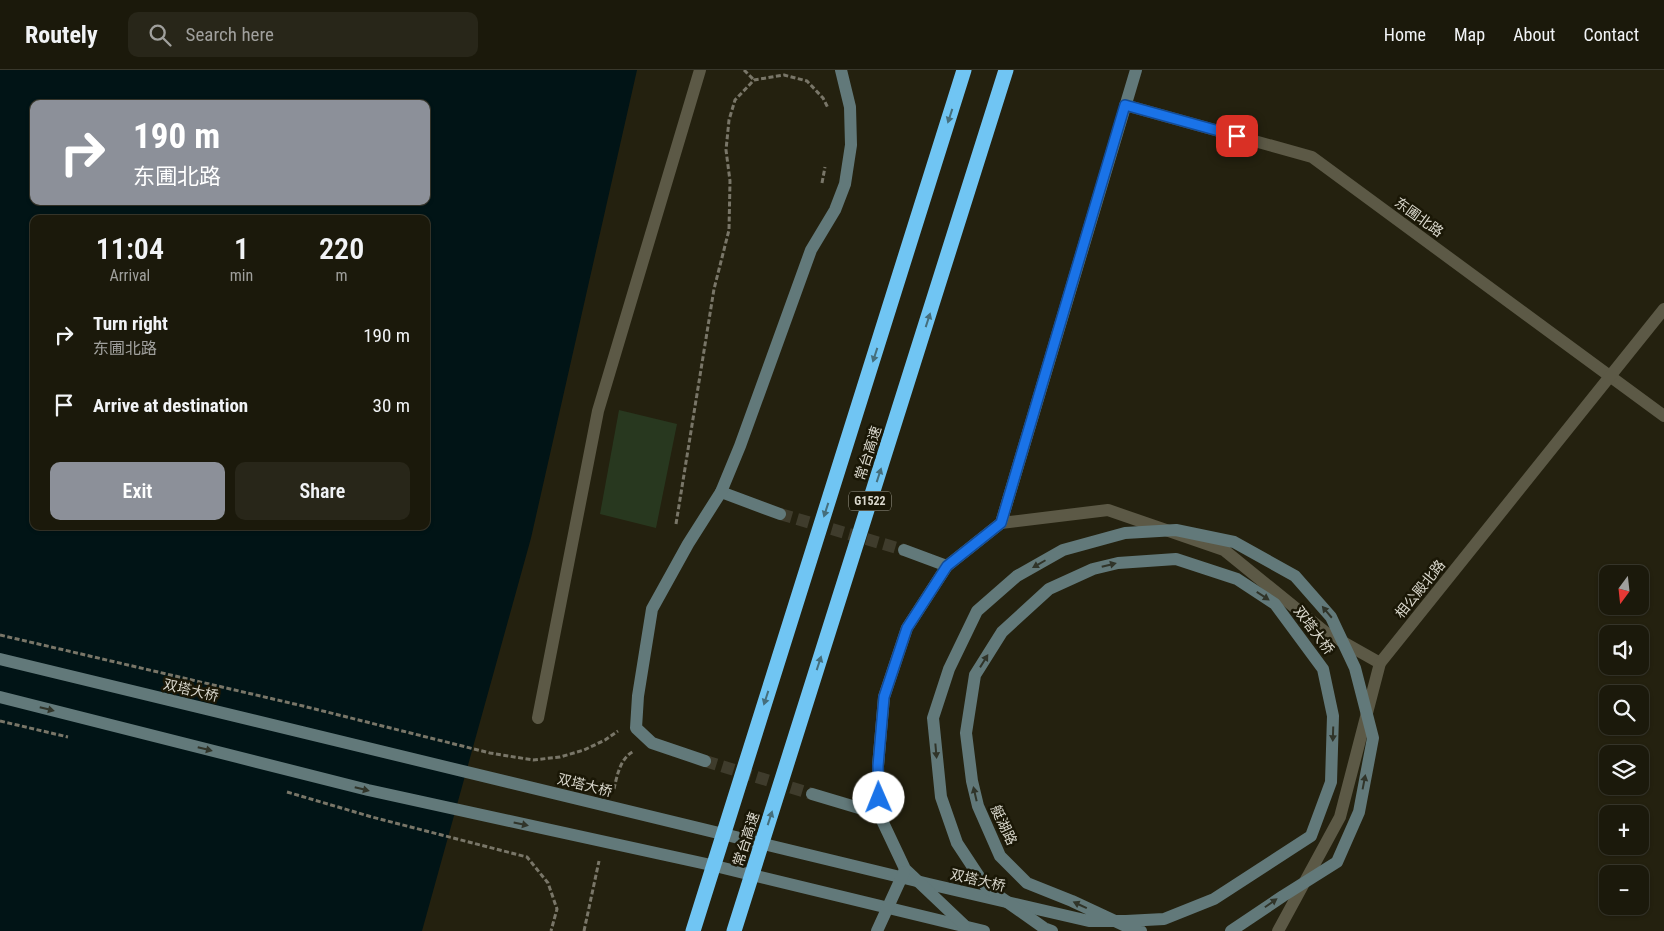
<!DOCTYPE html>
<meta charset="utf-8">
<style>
body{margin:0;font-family:"Roboto Condensed","Noto Sans SC",sans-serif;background:#282619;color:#f1f3f6;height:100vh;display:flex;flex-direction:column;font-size:19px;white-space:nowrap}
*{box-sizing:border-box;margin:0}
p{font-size:16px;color:#a0a09d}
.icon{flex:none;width:28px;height:28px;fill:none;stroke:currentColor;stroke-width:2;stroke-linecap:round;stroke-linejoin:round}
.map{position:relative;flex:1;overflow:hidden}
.drawer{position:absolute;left:30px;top:145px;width:400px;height:315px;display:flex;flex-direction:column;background:#1b190b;border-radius:10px;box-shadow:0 1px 4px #0004,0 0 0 1px #39382c}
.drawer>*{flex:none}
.banner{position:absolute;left:30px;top:30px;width:400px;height:105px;border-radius:10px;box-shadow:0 1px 4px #0004,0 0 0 1px #39382c;background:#8c9099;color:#fff;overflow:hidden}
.needle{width:32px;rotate:195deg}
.buttons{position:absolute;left:1599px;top:495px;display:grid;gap:10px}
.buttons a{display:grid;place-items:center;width:50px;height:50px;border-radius:10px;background:#1b190b;box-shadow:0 1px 4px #0004,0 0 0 1px #39382c;font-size:25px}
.pin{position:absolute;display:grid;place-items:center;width:42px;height:42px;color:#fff;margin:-21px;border-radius:10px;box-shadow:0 2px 8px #0006}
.me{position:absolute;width:55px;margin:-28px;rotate:359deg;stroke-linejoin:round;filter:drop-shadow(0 0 4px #0008)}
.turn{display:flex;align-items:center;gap:18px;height:105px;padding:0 20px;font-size:22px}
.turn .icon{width:65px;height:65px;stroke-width:2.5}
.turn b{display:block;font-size:35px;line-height:42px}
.eta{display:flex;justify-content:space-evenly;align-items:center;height:85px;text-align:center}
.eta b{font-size:30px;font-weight:600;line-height:35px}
.action{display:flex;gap:10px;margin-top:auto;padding:10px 20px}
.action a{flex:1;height:58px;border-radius:10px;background:#8c9099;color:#fff;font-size:20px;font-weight:600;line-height:58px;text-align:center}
.action a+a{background:#282619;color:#f1f3f6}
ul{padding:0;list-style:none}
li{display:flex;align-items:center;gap:15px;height:70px;padding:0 20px}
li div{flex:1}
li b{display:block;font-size:19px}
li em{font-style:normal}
header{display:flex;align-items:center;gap:30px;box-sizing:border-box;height:70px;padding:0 25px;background:#1b190b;border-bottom:1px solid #39382c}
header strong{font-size:24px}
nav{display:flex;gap:28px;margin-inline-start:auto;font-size:18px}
.search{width:350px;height:45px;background:#282619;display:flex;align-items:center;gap:12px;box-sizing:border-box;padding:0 18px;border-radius:10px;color:#a0a09d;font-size:19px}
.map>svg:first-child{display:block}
</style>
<header>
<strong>Routely</strong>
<div class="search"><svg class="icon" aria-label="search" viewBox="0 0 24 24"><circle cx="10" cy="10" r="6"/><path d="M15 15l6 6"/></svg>Search here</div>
<nav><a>Home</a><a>Map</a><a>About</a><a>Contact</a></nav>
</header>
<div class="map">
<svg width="1664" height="861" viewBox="0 0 1664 861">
<rect width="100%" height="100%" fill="#24210f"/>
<path fill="#28381f" d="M 619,340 L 677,354 L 656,458 L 600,444 Z"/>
<path fill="#011416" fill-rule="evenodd" d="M 0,0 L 637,0 L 531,468 L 422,861 L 0,861 ZM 34,34 L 426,34 L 426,131 L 34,131 ZM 34,149 L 426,149 L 426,456 L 34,456 Z"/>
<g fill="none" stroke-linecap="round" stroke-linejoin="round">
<g stroke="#3f3c2c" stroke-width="12" stroke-dasharray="12 6" stroke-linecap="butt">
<path d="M 780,444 L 904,480"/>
<path d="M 705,691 L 812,724"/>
</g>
<g stroke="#797668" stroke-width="3" stroke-dasharray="5 2.5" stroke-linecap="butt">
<path d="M 744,0 L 754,10"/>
<path d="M 822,113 L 825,97"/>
<path d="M 676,454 L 714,219 L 729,160 L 730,111 L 726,80 L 729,50 L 735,30 L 754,10 L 784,5 L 807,11 L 823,28 L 828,38"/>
<path d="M 0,565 L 303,636 L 490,683 L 533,690 L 560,687 L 584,680 L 605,670 L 618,661"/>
<path d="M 0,651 L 68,667"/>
<path d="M 614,719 C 617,706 620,688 634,681"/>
<path d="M 287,722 L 372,747 L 527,787 L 548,813 L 557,839 L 551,861"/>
<path d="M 584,861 L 599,791"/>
</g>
<g stroke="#5c5946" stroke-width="12">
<path d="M 1125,35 L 1312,87 L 1664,346"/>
<path d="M 1001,453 L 1108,440 L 1224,480 L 1325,562 L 1380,593"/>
<path d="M 538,648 L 598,341 L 700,0"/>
<path d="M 1278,861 L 1340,747 L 1380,593 L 1664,239"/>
</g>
<g stroke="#62797a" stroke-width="12">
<path d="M 721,422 L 780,444"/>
<path d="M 904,480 L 947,496"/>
<path d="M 0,589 L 929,814 L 1089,851 L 1126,851 L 1164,849 L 1214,829 L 1311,766 L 1331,712 L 1333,646 L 1323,599 L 1275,534 L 1237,509 L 1176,489 L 1118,493 L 1093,499 L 1049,519 L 1002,562 L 975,605 L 966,663 L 972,711 L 978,736 L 1000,786 L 1027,813 L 1072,831 L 1132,859 L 1141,861"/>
<path d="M 0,627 L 368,720 L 711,795 L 984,861"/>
<path d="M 705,691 L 652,673 L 636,658 L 638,626 L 652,539 L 688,474 L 721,422 L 740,376 L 811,180 L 835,140 L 845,114 L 851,75 L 850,37 L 841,0"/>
<path d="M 812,724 L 879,744"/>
<path d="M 964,855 L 905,799 L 879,744 L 878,696 L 884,627 L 907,558 L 947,496 L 1001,453 L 1136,0"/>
<path d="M 877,861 L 904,802"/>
<path d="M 1052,861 L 1044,858 L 986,817 L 957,773 L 941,727 L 933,648 L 949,599 L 977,541 L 1017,506 L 1063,480 L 1125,463 L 1176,460 L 1234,472 L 1295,506 L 1331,547 L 1355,598 L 1373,668 L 1359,742 L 1337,792 L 1283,826 L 1231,861"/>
</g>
<g stroke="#70c5f3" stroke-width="15">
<path d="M 693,861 L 964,0"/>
<path d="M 734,861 L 1006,0"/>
</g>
</g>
<defs><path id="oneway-solid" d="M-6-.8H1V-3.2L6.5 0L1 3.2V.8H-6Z" transform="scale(1.25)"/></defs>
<g fill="#456e7c">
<use href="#oneway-solid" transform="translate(950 46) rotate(108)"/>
<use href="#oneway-solid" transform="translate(928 250) rotate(-72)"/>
<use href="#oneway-solid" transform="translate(875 285) rotate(108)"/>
<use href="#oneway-solid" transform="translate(879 405) rotate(-72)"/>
<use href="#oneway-solid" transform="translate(826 440) rotate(108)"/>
<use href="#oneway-solid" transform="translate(819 593) rotate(-72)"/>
<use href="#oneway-solid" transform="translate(766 628) rotate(108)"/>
<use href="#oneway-solid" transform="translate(770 748) rotate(-72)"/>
</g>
<g fill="#303429">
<use href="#oneway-solid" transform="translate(1039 494) rotate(150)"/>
<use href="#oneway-solid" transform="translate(1109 495) rotate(-14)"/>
<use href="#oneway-solid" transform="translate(1263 526) rotate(33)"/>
<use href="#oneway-solid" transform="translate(1327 542) rotate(-130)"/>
<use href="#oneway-solid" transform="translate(984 591) rotate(-58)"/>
<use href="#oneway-solid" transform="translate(47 639) rotate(14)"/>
<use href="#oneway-solid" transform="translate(1333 664) rotate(92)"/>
<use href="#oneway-solid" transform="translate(205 679) rotate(14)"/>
<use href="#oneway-solid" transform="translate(936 681) rotate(85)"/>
<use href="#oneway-solid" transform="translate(1364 712) rotate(-79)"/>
<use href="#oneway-solid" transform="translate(362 719) rotate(14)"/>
<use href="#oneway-solid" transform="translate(975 724) rotate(-103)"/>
<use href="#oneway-solid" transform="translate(521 754) rotate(12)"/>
<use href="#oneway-solid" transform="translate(1271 833) rotate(-35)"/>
<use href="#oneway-solid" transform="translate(1080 835) rotate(-155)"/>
</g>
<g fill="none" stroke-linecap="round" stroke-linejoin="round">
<g stroke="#114b97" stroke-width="12">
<path id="route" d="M 879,728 L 878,696 L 884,627 L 907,558 L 947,496 L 1001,453 L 1125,35 L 1237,66"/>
</g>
<use href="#route" stroke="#1a73e8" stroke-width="9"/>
</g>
<g text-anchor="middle" stroke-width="5" stroke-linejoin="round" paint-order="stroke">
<rect fill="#1a1706" stroke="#a09e91" stroke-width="1" x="849" y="421.5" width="42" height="19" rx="4"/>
<g font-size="12" font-weight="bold" fill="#dad8cd">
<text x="870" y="435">G1522</text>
</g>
<g font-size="14" fill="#dad8cd" stroke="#1a1706">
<text transform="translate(1419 147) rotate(36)" y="5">东圃北路</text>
<text transform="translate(868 383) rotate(-72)" y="5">常台高速</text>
<text transform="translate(1420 519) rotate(-51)" y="5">相公殿北路</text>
<text transform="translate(1314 560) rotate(53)" y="5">双塔大桥</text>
<text transform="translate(191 620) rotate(13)" y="5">双塔大桥</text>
<text transform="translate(585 715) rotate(14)" y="5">双塔大桥</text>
<text transform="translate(1004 755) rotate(65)" y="5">艇湖路</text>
<text transform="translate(746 769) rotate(-72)" y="5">常台高速</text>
<text transform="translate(978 810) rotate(13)" y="5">双塔大桥</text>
</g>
</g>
</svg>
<div class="buttons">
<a><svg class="needle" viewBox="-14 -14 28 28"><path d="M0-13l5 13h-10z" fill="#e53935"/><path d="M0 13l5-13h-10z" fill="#a0a09d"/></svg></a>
<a><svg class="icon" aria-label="sound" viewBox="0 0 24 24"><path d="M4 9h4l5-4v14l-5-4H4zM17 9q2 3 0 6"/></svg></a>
<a><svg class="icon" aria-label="search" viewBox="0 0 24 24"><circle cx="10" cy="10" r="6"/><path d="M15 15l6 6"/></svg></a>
<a><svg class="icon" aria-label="layers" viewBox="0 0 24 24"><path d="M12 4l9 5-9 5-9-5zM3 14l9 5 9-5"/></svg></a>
<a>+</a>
<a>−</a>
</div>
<div class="pin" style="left:1237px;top:66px;background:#d93025"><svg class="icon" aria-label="arrive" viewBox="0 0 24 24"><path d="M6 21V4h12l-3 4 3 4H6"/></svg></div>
<svg class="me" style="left:879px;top:728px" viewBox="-20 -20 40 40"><circle r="19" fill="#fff"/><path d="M0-13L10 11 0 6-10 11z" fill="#1a73e8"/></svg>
<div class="banner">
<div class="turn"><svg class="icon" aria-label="right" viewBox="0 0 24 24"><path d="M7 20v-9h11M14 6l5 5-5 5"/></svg><div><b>190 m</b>东圃北路</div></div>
</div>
<section class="drawer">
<div class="eta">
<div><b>11:04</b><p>Arrival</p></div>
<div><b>1</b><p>min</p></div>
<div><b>220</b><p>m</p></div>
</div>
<ul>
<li><svg class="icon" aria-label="right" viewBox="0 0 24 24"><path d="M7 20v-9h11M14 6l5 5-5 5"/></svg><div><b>Turn right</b><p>东圃北路</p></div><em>190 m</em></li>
<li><svg class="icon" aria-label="arrive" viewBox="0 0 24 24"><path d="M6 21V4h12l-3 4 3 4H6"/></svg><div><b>Arrive at destination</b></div><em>30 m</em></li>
</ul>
<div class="action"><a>Exit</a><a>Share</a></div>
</section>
</div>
